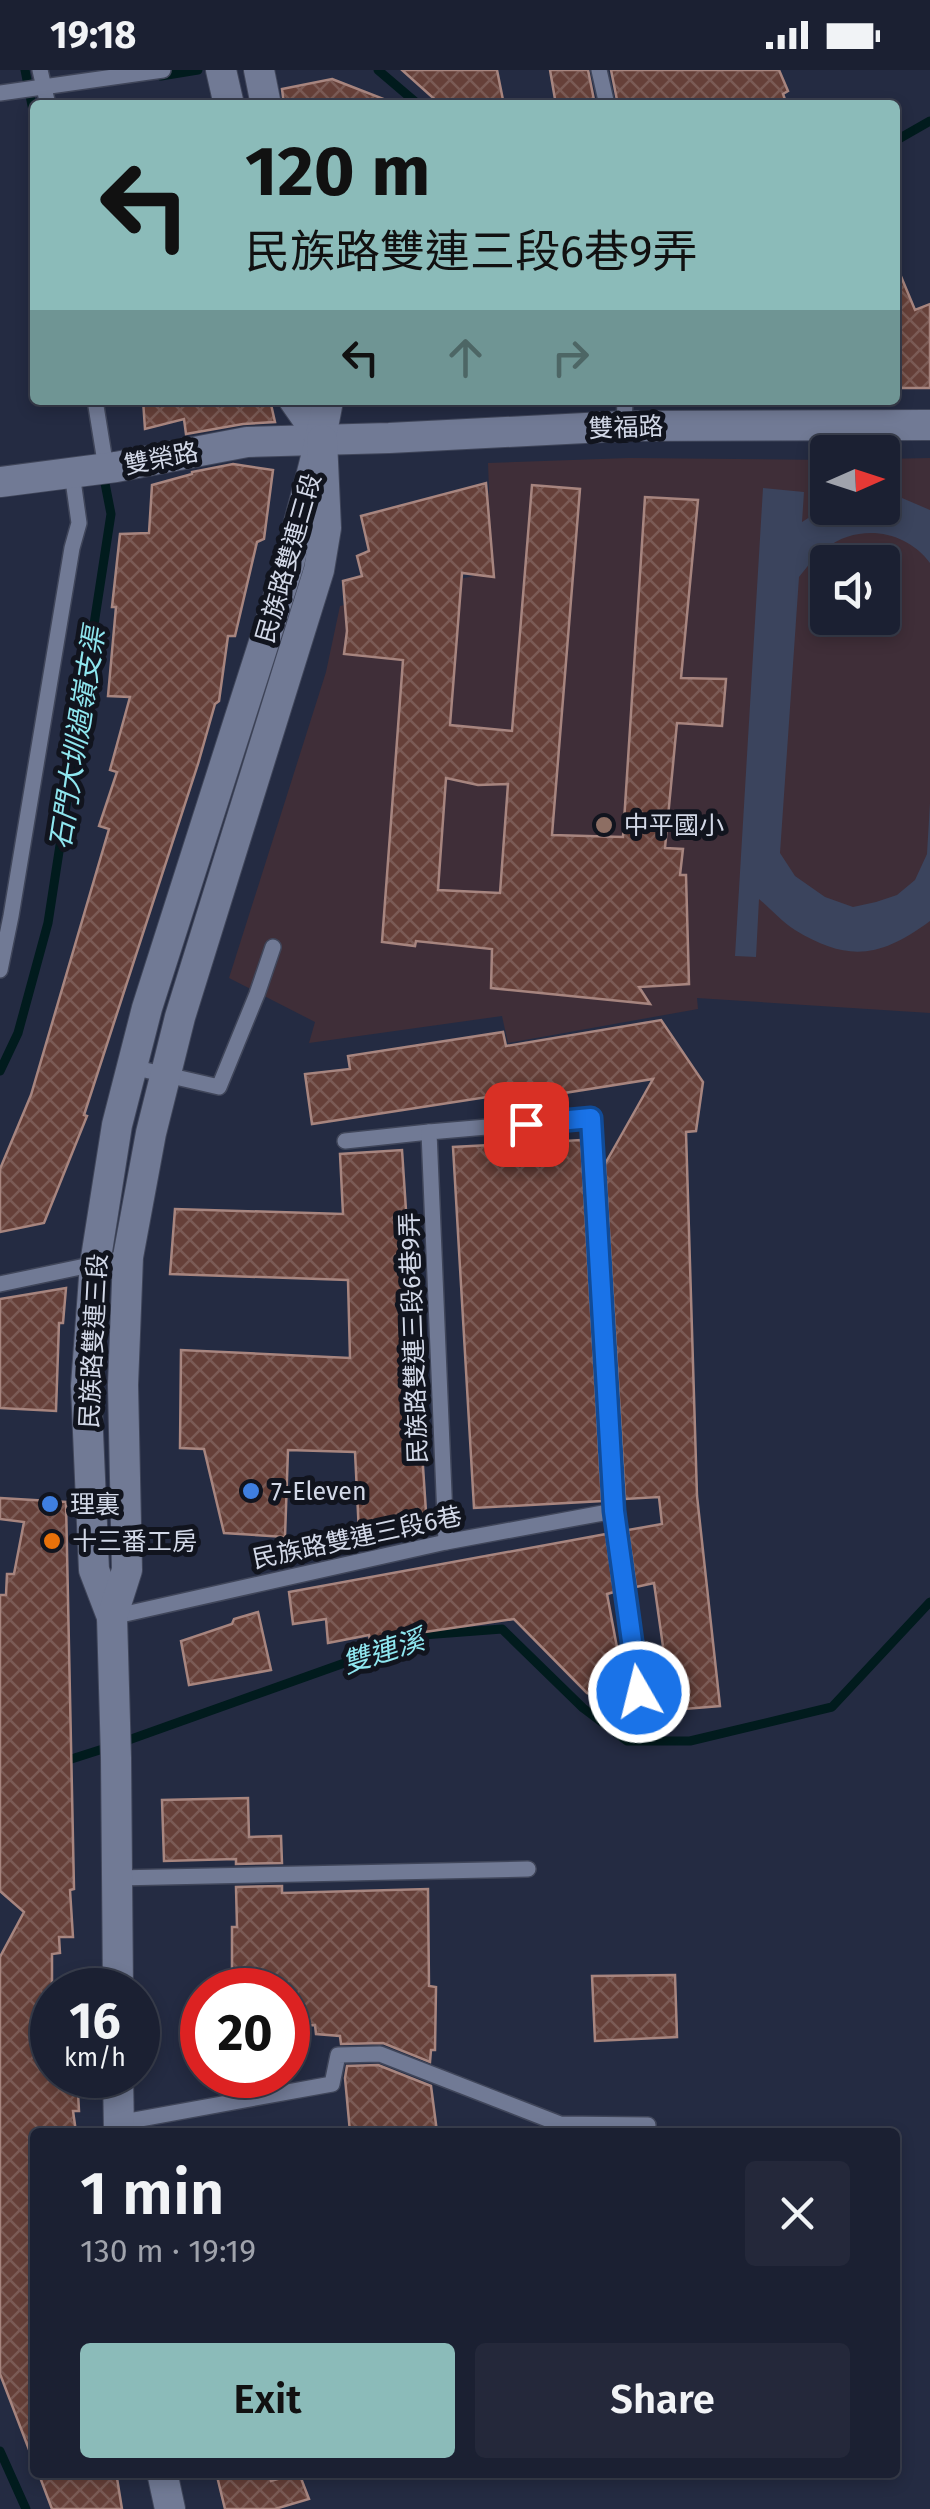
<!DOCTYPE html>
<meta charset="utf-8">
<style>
body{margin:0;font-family:"Fira Sans","Noto Sans TC",sans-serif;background:#24283a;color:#f1f3f6;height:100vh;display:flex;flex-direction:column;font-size:38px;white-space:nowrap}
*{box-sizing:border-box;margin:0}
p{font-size:32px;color:#a0a3ac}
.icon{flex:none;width:55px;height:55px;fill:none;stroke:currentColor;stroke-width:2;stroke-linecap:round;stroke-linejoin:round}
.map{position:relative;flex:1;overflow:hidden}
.sheet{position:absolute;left:30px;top:2058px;width:870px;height:350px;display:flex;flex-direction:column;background:#1b2032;border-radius:10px;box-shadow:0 5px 15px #0003,0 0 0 2px #393e4d}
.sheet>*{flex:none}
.guide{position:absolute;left:30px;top:30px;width:870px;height:305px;border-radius:10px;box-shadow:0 5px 15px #0003,0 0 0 2px #393e4d;background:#8bbbb9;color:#111;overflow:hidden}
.needle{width:65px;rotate:87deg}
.buttons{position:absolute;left:810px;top:365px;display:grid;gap:20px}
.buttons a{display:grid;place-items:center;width:90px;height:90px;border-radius:10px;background:#1b2032;box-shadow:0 5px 15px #0003,0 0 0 2px #393e4d;font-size:50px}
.speed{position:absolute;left:30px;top:1898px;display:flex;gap:20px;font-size:50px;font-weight:700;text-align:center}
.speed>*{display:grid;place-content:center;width:130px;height:130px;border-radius:50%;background:#1b2032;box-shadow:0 5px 15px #0003,0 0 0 2px #393e4d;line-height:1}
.speed small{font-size:25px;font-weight:400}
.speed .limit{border:15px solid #d22;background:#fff;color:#111}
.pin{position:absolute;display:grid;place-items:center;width:85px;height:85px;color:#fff;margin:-42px;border-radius:20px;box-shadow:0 5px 15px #0006}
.me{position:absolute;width:110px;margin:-55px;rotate:352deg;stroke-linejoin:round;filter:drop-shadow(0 0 8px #0008)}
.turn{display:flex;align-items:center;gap:35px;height:210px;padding:0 50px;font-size:45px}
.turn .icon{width:130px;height:130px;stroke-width:2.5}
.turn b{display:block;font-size:70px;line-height:85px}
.lanes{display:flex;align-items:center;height:95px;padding:0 50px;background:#0003;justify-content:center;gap:50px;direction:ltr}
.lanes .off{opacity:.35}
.round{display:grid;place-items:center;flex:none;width:105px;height:105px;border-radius:10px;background:#24283a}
.head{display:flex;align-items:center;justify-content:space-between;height:170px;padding:0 50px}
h1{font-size:60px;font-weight:600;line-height:75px}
.action{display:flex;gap:20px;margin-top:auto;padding:20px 50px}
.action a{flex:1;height:115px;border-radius:10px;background:#8bbbb9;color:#111;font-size:40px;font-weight:600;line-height:115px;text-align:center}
.action a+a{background:#24283a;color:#f1f3f6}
.status{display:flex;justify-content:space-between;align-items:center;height:70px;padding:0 50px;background:#1b2032;direction:ltr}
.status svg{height:28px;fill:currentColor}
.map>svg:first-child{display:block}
</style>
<div class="status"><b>19:18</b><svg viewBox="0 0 49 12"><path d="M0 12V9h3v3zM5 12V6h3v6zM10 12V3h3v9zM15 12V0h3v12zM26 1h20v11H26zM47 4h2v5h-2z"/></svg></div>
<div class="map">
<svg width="930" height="2439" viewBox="0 0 930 2439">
<defs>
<pattern id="building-cross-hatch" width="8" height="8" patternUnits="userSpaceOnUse" patternTransform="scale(2.5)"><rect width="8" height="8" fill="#664039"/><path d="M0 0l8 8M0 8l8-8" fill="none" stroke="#7b5b56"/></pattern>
</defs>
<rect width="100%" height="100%" fill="#242b42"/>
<path fill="#3f2e38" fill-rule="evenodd" d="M 629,388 L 827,390 L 828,438 L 882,438 L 883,389 L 930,388 L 930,943 L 697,928 L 698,939 L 508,973 L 502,946 L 309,973 L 315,952 L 229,908 L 326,602 L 340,536 L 478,505 L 489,419 L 488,393 ZM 828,492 L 882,492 L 882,548 L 828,548 Z"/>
<path fill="#3b445d" d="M 763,418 L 804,422 L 802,452 L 827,436 L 882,438 L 883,426 L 902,428 L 930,440 L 930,493 C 906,460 859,453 826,478 C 815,486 807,497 799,507 L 780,783 L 795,806 L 825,827 L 853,837 L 876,832 L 897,825 L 915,810 L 927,784 L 930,733 L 930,851 C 881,887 849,893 795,860 C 782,852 771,839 759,829 L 756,887 L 735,886 Z"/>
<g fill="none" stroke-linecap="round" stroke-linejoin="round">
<g stroke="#011b1d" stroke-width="9">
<path d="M 25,0 L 35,51"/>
<path d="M 378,0 L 419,35"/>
<path d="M 161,6 L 198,0"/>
<path d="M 895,71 L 930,51"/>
<path d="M 0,1001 L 18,963 L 48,853 L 111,444 L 103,403"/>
<path d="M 123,1672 L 423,1565 L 502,1559 L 583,1638 L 627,1671 L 690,1671 L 832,1637 L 930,1532"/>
<path d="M 62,1692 L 109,1677"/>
<path d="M 0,2381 L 26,2439"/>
</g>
</g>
<g fill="url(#building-cross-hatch)" stroke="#a7857f" stroke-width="2.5" fill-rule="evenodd">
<path d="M 402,0 L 497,0 L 504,35 L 441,35 Z"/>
<path d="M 550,0 L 588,0 L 595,35 L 556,35 Z"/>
<path d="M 611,0 L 779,0 L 788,21 L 783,24 L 787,35 L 618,35 Z"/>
<path d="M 332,9 L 394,33 L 394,35 L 284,35 L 282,19 Z"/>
<path d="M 895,192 L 915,240 L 930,234 L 930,318 L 895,318 Z"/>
<path d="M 143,330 L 270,330 L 275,352 L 243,354 L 186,364 L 184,349 L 145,359 Z"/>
<path d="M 233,394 L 273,400 L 264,469 L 257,472 L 235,566 L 228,566 L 219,631 L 215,634 L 198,694 L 84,1045 L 87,1046 L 44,1153 L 0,1162 L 0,1099 L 31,1025 L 109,759 L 99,756 L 117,702 L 110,700 L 130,627 L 108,626 L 116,537 L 112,537 L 120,464 L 149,463 L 152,415 L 192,404 L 192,402 Z"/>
<path d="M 486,413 L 494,507 L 462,503 L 450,655 L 512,661 L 532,415 L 580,419 L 552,765 L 623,767 L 645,427 L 698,430 L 681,608 L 726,609 L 722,656 L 677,653 L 665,778 L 683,779 L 680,805 L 686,805 L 689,914 L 639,917 L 650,934 L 491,918 L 492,879 L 416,871 L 415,876 L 382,872 L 403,590 L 344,584 L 347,561 L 343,511 L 362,506 L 357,486 L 369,481 L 361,446 ZM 446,708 L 478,715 L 508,714 L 500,823 L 438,820 Z"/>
<path d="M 661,950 L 703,1012 L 696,1061 L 686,1062 L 697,1426 L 720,1636 L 672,1640 L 654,1513 L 636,1517 L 628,1460 L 662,1454 L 659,1427 L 625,1429 L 605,1094 L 653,1009 L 520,1030 L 519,1022 L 312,1054 L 305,1004 L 350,999 L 348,986 L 503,962 L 506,976 Z"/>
<path d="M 581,1070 L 602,1431 L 474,1438 L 453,1077 Z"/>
<path d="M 402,1080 L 427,1457 L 359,1463 L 355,1382 L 288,1380 L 285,1467 L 224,1463 L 204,1379 L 180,1378 L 181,1280 L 350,1288 L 348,1210 L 170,1204 L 175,1139 L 343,1144 L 340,1084 Z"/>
<path d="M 66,1218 L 63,1253 L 59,1253 L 56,1341 L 0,1338 L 0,1229 Z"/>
<path d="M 0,1428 L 66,1432 L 74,1819 L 70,1820 L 73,1867 L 59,1867 L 60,1883 L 52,1884 L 52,2005 L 77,2005 L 79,2041 L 73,2041 L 76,2062 L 35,2062 L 35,2389 L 33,2390 L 0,2304 L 0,1887 L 24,1842 L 0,1821 L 0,1525 L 6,1525 L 7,1504 L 14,1504 L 24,1452 L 0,1449 Z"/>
<path d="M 606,1464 L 614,1522 L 607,1524 L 627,1631 L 587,1623 L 514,1549 L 370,1570 L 369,1565 L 328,1573 L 326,1549 L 293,1554 L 289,1522 Z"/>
<path d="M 258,1542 L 271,1600 L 189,1615 L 181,1571 L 232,1554 L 234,1549 Z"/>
<path d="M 248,1728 L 249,1767 L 281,1766 L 282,1793 L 236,1794 L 236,1789 L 164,1791 L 162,1730 Z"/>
<path d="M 282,1816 L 282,1823 L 428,1819 L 429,1916 L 436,1917 L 435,1980 L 431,1980 L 430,1992 L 383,1973 L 341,1974 L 340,1966 L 316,1964 L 315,1955 L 288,1956 L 288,1920 L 232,1918 L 232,1857 L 237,1857 L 236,1817 Z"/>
<path d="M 675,1905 L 677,1967 L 595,1971 L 592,1906 Z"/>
<path d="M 378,1995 L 431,2016 L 437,2062 L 350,2062 L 345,2008 L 347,1996 Z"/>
<path d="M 38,2402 L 116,2402 L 122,2439 L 52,2439 Z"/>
<path d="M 216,2402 L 269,2402 L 271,2411 L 299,2403 L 309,2429 L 275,2439 L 225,2439 Z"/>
</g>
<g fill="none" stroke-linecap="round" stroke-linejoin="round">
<g stroke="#40465a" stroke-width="18">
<g id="service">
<path d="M 40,0 L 48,35"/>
<path d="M 599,0 L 607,35"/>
<path d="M 0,23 L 163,0"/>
<path d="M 95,330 L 106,398"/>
<path d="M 624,356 L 625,330"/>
<path d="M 0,900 L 11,846 L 72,478 L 79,453 L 72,403"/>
<path d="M 132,997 L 219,1017 L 257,924 L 273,877"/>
<path d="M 345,1071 L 429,1062"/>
<path d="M 0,1214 L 128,1187"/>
<path d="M 446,1472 L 429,1062 L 591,1048 L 614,1441 L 639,1622"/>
<path d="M 112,1547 L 446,1472 L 614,1441"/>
<path d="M 117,1808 L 528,1799"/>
<path d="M 118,2053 L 332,2014 L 338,1985 L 380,1984 L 560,2054 L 648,2055"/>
</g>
</g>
<g stroke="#40465a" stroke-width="32">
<path id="minor" d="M 0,412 L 116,397 L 247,372 L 389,368 L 624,356 L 930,355"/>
</g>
<g stroke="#40465a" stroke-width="32">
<g id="secondary">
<path d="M 221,0 L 229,35"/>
<path d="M 259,0 L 266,35"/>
<path d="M 294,330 L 322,370"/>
<path d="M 112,1547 L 94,1500 L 86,1316 L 95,1194 L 117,1055 L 147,938 L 289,494 C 301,439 319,386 328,330"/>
<path d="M 118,1920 L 116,1688 L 112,1547 L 127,1500 L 123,1315 L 128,1187 L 151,1063 L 180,947 L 319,500 L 326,458 L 322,370"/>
<path d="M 118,2005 L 119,2062"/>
<path d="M 162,2402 L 170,2439"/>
</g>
</g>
<use href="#service" stroke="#717a95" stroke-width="15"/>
<use href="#minor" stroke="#717a95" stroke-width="30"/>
<use href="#secondary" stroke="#717a95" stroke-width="30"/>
</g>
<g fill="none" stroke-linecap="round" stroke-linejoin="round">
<g stroke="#114b97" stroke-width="25">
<path id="route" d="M 526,1054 L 591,1048 L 614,1441 L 639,1622"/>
</g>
<use href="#route" stroke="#1a73e8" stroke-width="18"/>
</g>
<circle fill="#8d6e63" stroke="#11141e" stroke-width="4" cx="604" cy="755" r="10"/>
<g fill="#3f7fe0" stroke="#11141e" stroke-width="4">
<circle cx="251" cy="1421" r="10"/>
<circle cx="50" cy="1434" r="10"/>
</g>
<circle fill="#e8710a" stroke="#11141e" stroke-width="4" cx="52" cy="1471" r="10"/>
<g text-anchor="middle" stroke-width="10" stroke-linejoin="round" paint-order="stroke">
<g font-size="25" fill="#d3d9e8" stroke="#11141e">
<text transform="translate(626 357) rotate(-2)" y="9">雙福路</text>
<text transform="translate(161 388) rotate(-11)" y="9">雙榮路</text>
<text transform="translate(288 488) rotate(-74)" y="9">民族路雙連三段</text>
<text transform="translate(413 1268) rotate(-92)" y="9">民族路雙連三段6巷9弄</text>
<text transform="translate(93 1271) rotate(-87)" y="9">民族路雙連三段</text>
<text transform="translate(357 1467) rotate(-12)" y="9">民族路雙連三段6巷</text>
</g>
<g font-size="25" fill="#d3d9e8" stroke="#11141e" text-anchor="start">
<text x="624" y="764">中平國小</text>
<text x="271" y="1430">7-Eleven</text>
<text x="70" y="1443">理裏</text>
<text x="72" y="1480">十三番工房</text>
</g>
<g font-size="28" font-style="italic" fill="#8fe7f0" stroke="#11141e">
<text transform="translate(77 668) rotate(-81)" y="10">石門大圳過嶺支渠</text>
<text transform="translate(383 1581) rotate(-18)" y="10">雙連溪</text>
</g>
</g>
</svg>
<div class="buttons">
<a><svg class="needle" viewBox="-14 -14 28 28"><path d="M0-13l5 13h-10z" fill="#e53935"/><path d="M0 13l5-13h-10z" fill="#a0a3ac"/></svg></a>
<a><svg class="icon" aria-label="sound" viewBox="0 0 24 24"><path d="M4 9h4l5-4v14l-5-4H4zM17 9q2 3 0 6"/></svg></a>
</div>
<div class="speed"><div>16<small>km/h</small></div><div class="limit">20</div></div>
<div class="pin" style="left:526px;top:1054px;background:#d93025"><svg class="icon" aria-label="arrive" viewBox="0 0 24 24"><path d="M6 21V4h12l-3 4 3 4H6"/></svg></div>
<svg class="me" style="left:639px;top:1622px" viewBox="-20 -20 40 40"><circle r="17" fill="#1a73e8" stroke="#fff" stroke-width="3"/><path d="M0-11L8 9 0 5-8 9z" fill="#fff"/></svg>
<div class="guide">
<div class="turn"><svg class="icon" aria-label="left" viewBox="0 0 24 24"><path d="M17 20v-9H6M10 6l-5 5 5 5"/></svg><div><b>120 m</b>民族路雙連三段6巷9弄</div></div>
<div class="lanes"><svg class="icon" aria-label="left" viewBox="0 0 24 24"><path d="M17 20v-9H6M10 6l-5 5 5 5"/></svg><svg class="icon off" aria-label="ahead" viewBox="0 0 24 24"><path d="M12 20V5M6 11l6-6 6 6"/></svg><svg class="icon off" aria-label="right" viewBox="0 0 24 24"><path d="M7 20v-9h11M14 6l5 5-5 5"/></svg></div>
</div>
<section class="sheet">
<div class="head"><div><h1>1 min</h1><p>130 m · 19:19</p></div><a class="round"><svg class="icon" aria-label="close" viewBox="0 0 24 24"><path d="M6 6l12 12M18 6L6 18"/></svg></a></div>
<div class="action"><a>Exit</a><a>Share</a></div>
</section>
</div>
